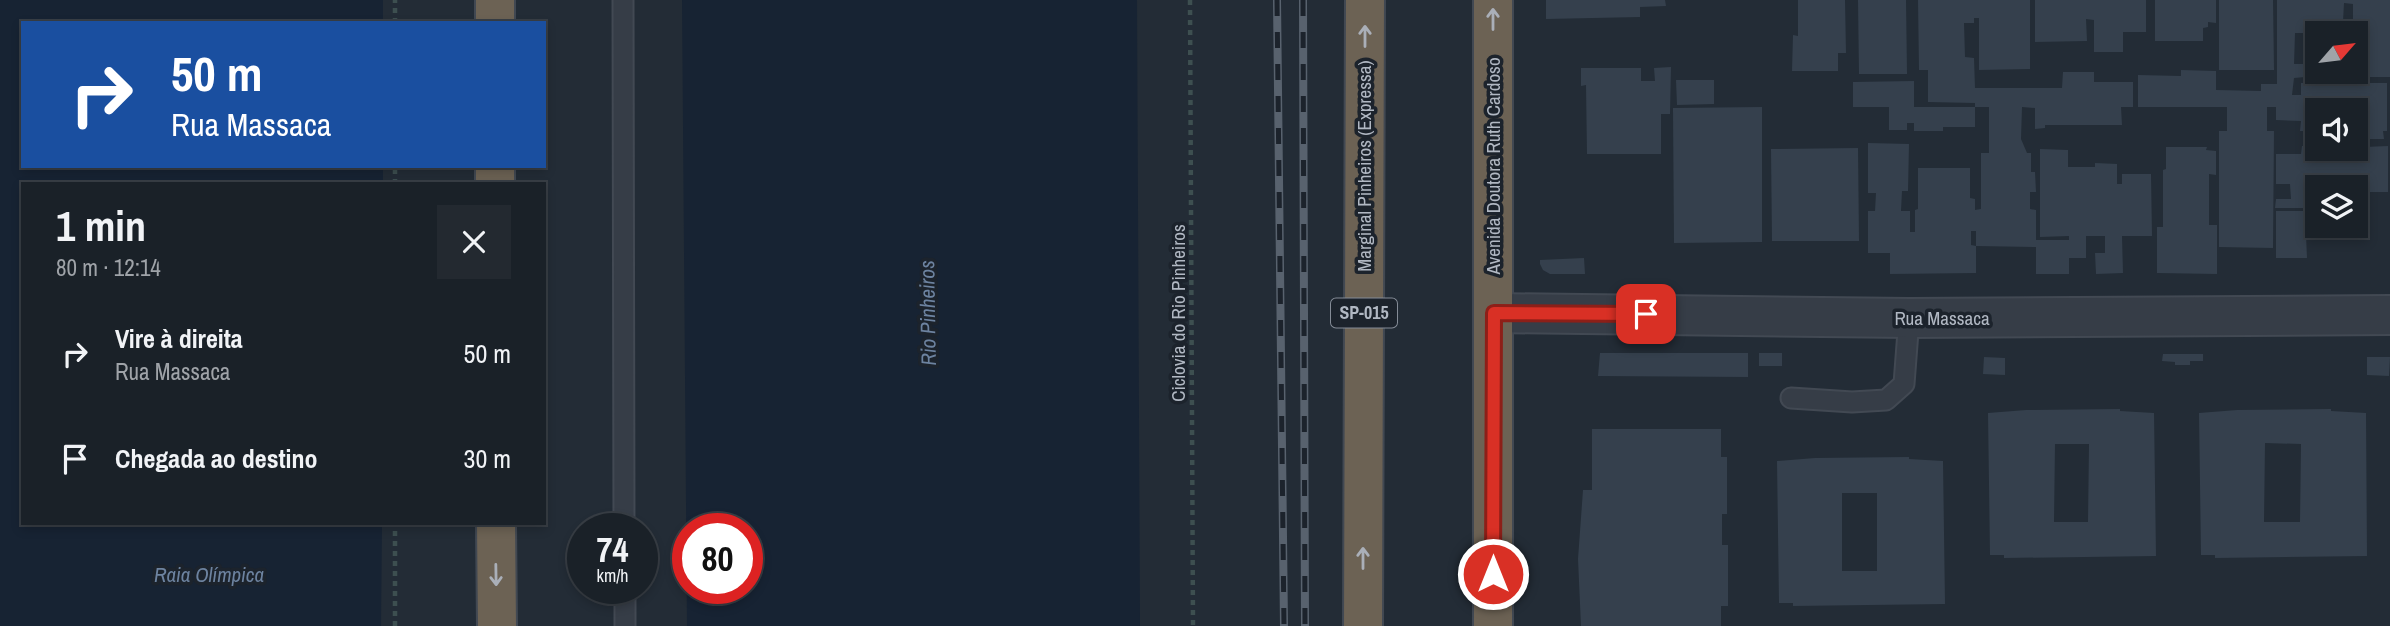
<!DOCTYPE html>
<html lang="pt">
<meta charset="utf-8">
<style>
body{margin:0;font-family:"Archivo Narrow",sans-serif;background:#232930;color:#f1f3f6;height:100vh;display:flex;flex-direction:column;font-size:26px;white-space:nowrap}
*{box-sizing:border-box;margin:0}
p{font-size:23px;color:#9fa3a8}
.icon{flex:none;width:38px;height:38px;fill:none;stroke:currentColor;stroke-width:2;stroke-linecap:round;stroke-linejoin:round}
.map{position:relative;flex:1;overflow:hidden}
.details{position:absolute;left:21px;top:182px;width:525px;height:343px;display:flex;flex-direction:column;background:#1a2128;border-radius:0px;box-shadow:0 4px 10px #0003,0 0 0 2px #383e45}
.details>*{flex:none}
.banner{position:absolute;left:21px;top:21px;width:525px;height:147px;border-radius:0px;box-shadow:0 4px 10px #0003,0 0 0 2px #383e45;background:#1a4fa0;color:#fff;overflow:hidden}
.needle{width:46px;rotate:62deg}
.buttons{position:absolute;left:2305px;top:21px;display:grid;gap:14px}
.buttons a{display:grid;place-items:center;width:63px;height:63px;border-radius:0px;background:#1a2128;box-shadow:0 4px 10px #0003,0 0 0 2px #383e45;font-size:35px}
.speed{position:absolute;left:567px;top:513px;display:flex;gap:14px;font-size:35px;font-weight:700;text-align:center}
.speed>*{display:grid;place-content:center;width:91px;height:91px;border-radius:50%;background:#1a2128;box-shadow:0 4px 10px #0003,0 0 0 2px #383e45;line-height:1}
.speed small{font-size:18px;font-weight:400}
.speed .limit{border:10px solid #d22;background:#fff;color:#111}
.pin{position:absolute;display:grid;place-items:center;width:60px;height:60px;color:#fff;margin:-30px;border-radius:14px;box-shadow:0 4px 10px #0006}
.me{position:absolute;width:77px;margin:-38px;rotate:0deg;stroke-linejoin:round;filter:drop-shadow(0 0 5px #0008)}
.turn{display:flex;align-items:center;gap:24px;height:147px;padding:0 35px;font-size:32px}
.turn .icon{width:91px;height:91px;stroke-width:2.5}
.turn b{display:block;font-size:49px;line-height:60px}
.round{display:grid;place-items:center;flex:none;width:74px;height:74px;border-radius:0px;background:#232930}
.head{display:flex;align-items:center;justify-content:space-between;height:119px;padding:0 35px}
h1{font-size:42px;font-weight:700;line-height:52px}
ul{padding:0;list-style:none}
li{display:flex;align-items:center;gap:21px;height:105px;padding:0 35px}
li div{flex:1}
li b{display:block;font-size:26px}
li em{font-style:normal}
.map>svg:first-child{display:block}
</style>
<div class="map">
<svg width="2390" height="626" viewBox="0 0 2390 626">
<rect width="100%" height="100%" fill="#232c36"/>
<g fill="#172333" fill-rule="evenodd">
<path d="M 0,0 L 383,0 L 383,23 L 23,23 L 23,166 L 383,166 L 383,184 L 23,184 L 23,523 L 382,523 L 381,626 L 0,626 Z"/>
<path d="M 682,0 L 1137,0 L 1140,626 L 687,626 ZM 688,528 L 747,528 L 747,588 L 688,588 Z"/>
</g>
<g fill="#35404d" fill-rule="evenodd">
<path d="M 1546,0 L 1665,0 L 1666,6 L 1640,7 L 1640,17 L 1546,19 Z"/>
<path d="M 1798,0 L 1845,0 L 1846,53 L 1838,53 L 1838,71 L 1792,71 L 1793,35 L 1798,36 Z"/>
<path d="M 1858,0 L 1906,0 L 1907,74 L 1859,74 Z"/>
<path d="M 1918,0 L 2030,0 L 2030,69 L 1979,70 L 1979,18 L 1974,18 L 1974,23 L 1964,23 L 1965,57 L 1974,58 L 1975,88 L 2062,88 L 2063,72 L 2094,72 L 2094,82 L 2133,82 L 2133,107 L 2121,107 L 2122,125 L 2045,125 L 2045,128 L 2035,129 L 2035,108 L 2022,107 L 2021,139 L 2027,153 L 2031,153 L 2031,172 L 2035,172 L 2036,192 L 2030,192 L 2030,209 L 2036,210 L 2036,240 L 2069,240 L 2069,236 L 2040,237 L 2040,149 L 2068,150 L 2068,167 L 2095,167 L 2095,163 L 2117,164 L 2117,184 L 2122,184 L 2122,174 L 2151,174 L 2152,236 L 2122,236 L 2123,273 L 2096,274 L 2095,253 L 2105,253 L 2105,236 L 2086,236 L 2086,258 L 2069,258 L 2069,274 L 2036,274 L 2036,247 L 1976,246 L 1976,231 L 1971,231 L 1971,245 L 1976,246 L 1976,273 L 1890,274 L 1890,253 L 1868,253 L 1868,211 L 1875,211 L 1876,193 L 1868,193 L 1868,143 L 1909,144 L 1908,191 L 1902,191 L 1901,211 L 1910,211 L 1910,232 L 1915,232 L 1915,210 L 1918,209 L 1918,168 L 1970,168 L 1970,198 L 1975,199 L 1975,210 L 1981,209 L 1981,153 L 1989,153 L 1989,107 L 1975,107 L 1975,103 L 1928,102 L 1928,70 L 1919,70 Z"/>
<path d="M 2035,0 L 2146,0 L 2146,32 L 2123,32 L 2123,52 L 2094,52 L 2094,20 L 2086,19 L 2087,41 L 2035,42 Z"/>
<path d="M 2155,0 L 2216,0 L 2216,23 L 2208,22 L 2208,27 L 2203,28 L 2203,41 L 2155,41 Z"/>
<path d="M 2219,0 L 2273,0 L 2274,70 L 2219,70 Z"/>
<path d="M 2277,0 L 2390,0 L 2390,77 L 2315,77 L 2315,72 L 2356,72 L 2356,33 L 2295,33 L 2294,64 L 2305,64 L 2305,77 L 2294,78 L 2292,95 L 2301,95 L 2301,83 L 2387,83 L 2387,131 L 2383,131 L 2384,139 L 2356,139 L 2356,110 L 2317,110 L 2317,131 L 2300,131 L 2301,121 L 2276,120 L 2276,107 L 2267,107 L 2267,131 L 2274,131 L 2273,248 L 2219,247 L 2219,131 L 2227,131 L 2227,107 L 2138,107 L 2138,75 L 2181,76 L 2181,70 L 2216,71 L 2216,90 L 2261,91 L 2261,84 L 2277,84 ZM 2344,3 L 2353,4 L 2353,22 L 2343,22 Z"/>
<path d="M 1671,67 L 1670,114 L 1661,114 L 1661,154 L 1587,154 L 1586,85 L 1581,86 L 1581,68 L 1641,68 L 1641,81 L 1655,81 L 1654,68 Z"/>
<path d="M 1676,80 L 1714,80 L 1714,104 L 1677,105 Z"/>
<path d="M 1914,81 L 1914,107 L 1975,107 L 1975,127 L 1943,127 L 1943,131 L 1914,131 L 1914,123 L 1907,123 L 1907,130 L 1889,130 L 1889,107 L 1853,107 L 1853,82 Z"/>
<path d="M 1762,107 L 1762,242 L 1674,243 L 1673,108 Z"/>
<path d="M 2302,146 L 2317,146 L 2317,149 L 2388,146 L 2388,192 L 2356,192 L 2356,187 L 2317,187 L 2317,208 L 2275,208 L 2276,199 L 2291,199 L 2290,184 L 2276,184 L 2276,154 L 2301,154 Z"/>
<path d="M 2166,147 L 2207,147 L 2206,150 L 2216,151 L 2216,175 L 2209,174 L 2209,225 L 2217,225 L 2217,274 L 2157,273 L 2157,227 L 2163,227 L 2163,170 L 2166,169 Z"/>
<path d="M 1858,148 L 1859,241 L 1772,241 L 1771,149 Z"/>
<path d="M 2276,211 L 2305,211 L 2307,258 L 2276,258 Z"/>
<path d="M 1584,258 L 1585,274 L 1550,274 L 1543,270 L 1540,264 L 1540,260 Z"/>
<path d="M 1600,353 L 1748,353 L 1748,377 L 1598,376 Z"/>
<rect x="1759" y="353" width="23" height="13"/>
<path d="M 2163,354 L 2203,354 L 2203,361 L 2190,361 L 2190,365 L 2175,365 L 2175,362 L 2162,361 Z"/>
<path d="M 1984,357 L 2005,358 L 2005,375 L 1983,374 Z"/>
<path d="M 2367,357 L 2390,357 L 2389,376 L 2367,375 Z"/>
<path d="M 2120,409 L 2120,411 L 2154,413 L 2156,556 L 2004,558 L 2004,555 L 1990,555 L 1988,413 L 2026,410 ZM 2055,444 L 2089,444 L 2088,522 L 2054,522 Z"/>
<path d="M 2331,409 L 2331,411 L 2366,413 L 2367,556 L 2215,558 L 2215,555 L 2201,555 L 2199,413 L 2237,410 ZM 2265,443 L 2301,444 L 2300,522 L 2264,522 Z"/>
<path d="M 1592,429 L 1721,429 L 1721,457 L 1727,457 L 1727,514 L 1722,514 L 1722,545 L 1728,545 L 1728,606 L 1721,606 L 1721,626 L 1581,626 L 1578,559 L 1583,490 L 1592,490 Z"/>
<path d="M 1909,457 L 1909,459 L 1943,461 L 1945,604 L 1793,606 L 1793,603 L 1779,603 L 1777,461 L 1815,458 ZM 1842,493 L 1877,493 L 1877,571 L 1842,571 Z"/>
</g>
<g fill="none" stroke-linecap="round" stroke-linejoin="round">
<g stroke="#424953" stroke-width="23">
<g id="lane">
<path d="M 623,0 L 624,528"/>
<path d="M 1791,398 L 1852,402 L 1886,400 L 1904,384 L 1909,318"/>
<path d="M 625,588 L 625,626"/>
</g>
</g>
<g stroke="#424953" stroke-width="42">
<path id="street" d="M 1494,313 L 1909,318 L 2390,315"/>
</g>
<g stroke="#414852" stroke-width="42">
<g id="highway">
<path d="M 1493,0 L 1493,626"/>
<path d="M 495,23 L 495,0"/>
<path d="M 495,184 L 495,166"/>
<path d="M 496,523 L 497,626"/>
<path d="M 1363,626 L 1365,0"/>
</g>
</g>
<g stroke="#3d4f50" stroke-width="4.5" stroke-dasharray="5 5" stroke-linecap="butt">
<path d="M 1190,0 L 1193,626"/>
<path d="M 395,23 L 395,0"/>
<path d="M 395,184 L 395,166"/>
<path d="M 395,626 L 395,523"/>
</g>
<use href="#lane" stroke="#363d47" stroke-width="19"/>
<use href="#street" stroke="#363d47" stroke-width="38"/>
<use href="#highway" stroke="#6c6254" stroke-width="38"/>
<g stroke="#58626e" stroke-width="8">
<g id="rail">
<path d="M 1277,0 L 1284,626"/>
<path d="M 1303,0 L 1305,626"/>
</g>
</g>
<use href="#rail" stroke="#1c232c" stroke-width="5" stroke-dasharray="16" stroke-linecap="butt"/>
</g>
<defs><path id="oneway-shaft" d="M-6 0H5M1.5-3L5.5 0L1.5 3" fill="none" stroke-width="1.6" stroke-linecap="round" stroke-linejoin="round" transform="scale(1.75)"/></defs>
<g stroke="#aaafb8">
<use href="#oneway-shaft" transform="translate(1493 19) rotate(-90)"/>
<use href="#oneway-shaft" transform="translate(1365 36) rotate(-90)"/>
<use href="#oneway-shaft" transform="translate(1363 558) rotate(-90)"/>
<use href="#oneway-shaft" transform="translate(496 575) rotate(89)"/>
</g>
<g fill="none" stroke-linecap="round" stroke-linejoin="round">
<g stroke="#8d1f18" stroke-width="18">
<path id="route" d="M 1493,574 L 1494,313 L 1646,314"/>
</g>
<use href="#route" stroke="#d93025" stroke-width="12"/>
</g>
<g text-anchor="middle" stroke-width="7" stroke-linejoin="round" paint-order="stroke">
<rect fill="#1c232c" stroke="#848b96" stroke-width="2" x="1331" y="298.5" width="66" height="29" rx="5"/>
<g font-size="18" font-weight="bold" fill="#b1b8c3">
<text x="1364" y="319">SP-015</text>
</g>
<g font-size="19" fill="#b1b8c3" stroke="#1c232c">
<text transform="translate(1364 166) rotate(-90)" y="7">Marginal Pinheiros (Expressa)</text>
<text transform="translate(1493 166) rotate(-90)" y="7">Avenida Doutora Ruth Cardoso</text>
<text transform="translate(1178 313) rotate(-90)" y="7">Ciclovia do Rio Pinheiros</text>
<text x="1942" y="325">Rua Massaca</text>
</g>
<g font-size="21" font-style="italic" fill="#6d83a0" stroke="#1c232c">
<text transform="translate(928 313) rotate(-91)" y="7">Rio Pinheiros</text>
<text x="209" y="582">Raia Olímpica</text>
</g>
</g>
</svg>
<div class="buttons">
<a><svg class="needle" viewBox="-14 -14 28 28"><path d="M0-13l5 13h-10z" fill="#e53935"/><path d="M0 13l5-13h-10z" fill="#9fa3a8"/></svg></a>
<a><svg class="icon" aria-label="sound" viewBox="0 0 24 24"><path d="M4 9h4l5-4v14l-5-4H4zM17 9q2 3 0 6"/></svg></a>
<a><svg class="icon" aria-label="layers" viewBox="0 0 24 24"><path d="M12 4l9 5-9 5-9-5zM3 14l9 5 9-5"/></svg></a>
</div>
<div class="speed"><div>74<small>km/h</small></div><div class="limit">80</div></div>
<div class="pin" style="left:1646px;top:314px;background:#d93025"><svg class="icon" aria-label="arrive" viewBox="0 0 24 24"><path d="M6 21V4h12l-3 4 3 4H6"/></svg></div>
<svg class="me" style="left:1493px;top:574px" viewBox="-20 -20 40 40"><circle r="17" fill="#d93025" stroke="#fff" stroke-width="3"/><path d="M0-11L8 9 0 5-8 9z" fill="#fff"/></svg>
<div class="banner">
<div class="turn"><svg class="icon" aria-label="right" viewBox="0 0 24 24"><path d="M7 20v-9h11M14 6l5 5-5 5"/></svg><div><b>50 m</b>Rua Massaca</div></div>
</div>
<section class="details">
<div class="head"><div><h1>1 min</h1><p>80 m · 12:14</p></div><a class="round"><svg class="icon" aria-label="close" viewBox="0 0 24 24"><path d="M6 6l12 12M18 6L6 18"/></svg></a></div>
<ul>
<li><svg class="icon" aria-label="right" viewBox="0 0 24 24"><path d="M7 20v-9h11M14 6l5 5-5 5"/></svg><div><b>Vire à direita</b><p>Rua Massaca</p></div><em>50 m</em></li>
<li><svg class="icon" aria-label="arrive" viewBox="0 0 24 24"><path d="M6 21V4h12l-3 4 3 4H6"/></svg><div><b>Chegada ao destino</b></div><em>30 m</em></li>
</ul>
</section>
</div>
